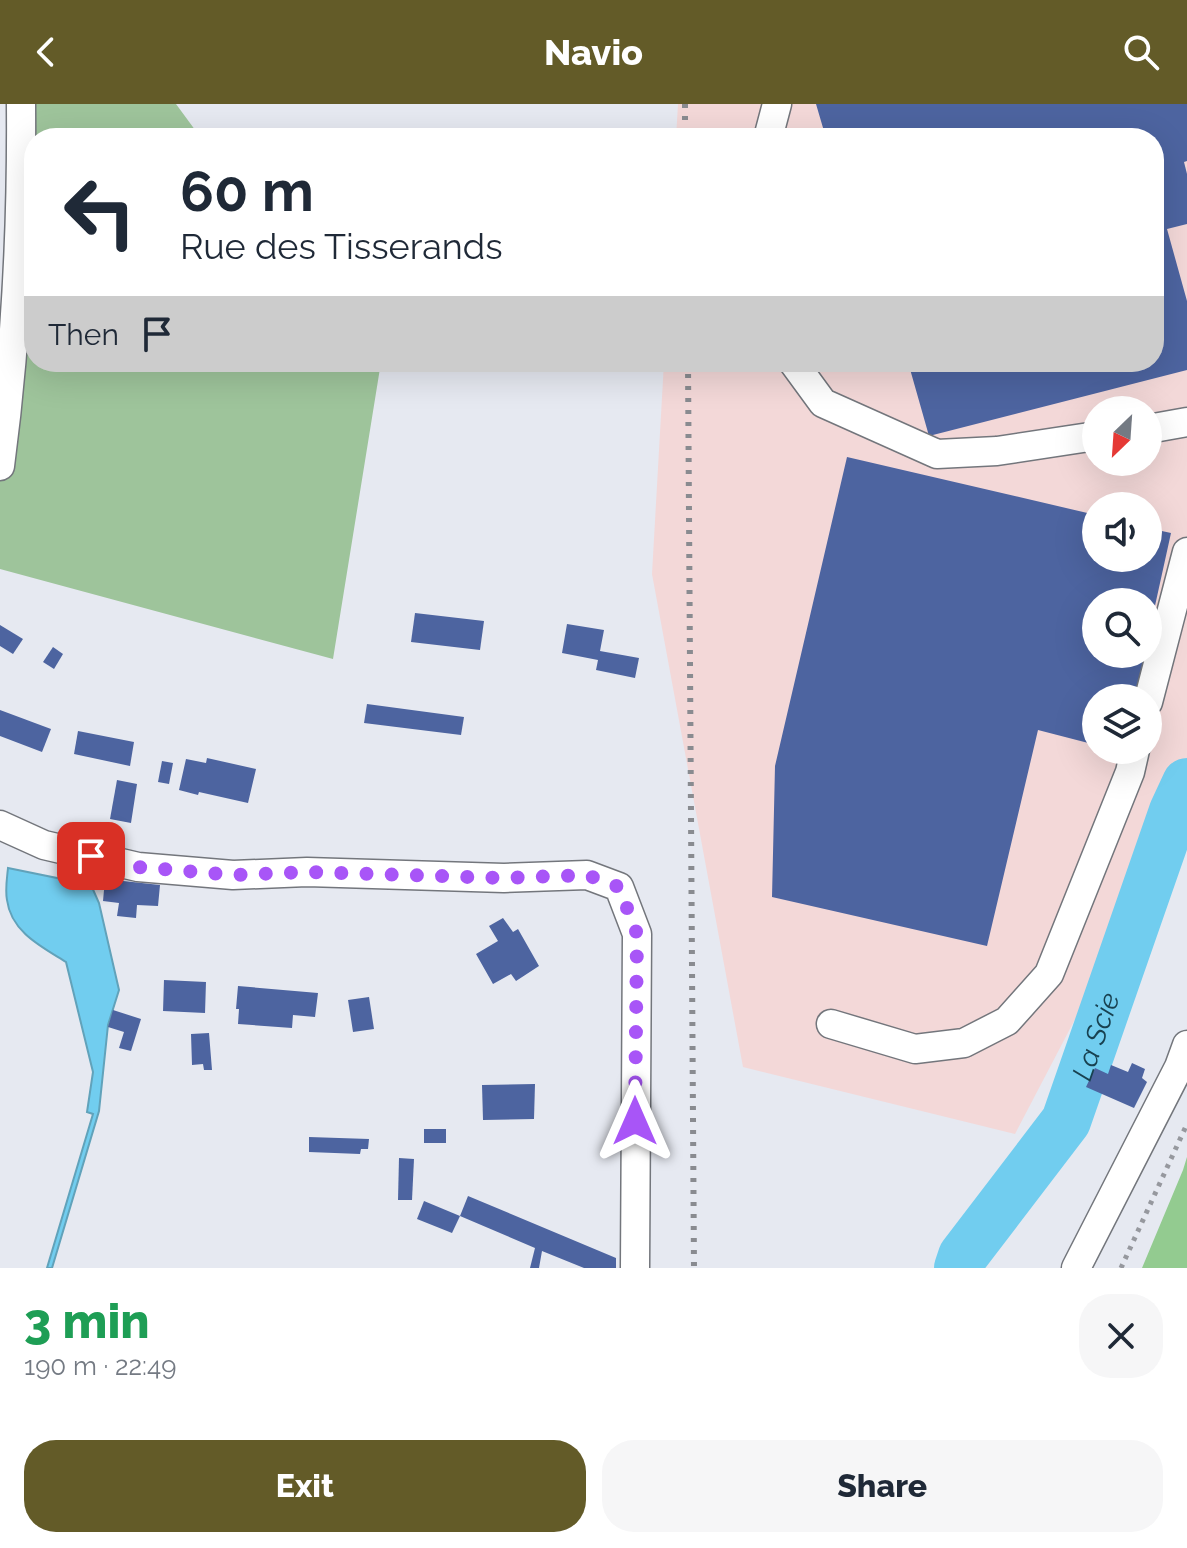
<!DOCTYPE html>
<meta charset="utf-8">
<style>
body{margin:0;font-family:Raleway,sans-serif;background:#f6f6f7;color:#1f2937;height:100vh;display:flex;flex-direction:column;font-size:30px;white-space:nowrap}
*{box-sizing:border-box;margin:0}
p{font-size:26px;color:#747a83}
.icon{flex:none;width:44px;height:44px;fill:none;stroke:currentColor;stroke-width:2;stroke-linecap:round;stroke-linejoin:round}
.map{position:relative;height:1164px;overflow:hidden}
.drawer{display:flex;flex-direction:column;background:#fff;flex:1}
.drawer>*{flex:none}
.guide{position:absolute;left:24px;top:24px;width:1140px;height:244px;border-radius:32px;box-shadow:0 8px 32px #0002;background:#fff;color:#1f2937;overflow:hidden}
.needle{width:52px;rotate:205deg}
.controls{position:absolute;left:1082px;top:292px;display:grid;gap:16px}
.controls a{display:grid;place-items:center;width:80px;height:80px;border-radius:50%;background:#fff;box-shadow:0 8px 32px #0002;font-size:40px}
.pin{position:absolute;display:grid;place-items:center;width:68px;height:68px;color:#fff;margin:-34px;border-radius:16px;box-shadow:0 4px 12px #0006}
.me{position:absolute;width:88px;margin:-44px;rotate:0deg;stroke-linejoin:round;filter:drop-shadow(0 0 6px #0008)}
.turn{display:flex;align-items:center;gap:28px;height:168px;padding:0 24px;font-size:36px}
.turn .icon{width:104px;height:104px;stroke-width:2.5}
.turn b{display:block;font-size:56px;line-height:68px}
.then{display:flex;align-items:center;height:76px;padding:0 24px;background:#0003;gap:16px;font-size:30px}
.round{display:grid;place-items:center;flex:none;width:84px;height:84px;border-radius:32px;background:#f6f6f7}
.overview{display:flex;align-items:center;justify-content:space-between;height:136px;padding:0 24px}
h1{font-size:48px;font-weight:800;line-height:60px;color:#1e9e55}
.action{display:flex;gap:16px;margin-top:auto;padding:16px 24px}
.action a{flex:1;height:92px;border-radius:32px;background:#635b28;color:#fff;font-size:32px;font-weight:800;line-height:92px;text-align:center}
.action a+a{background:#f6f6f7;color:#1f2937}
header{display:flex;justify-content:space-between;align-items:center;height:104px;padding:0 24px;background:#635b28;color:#fff;font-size:36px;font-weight:800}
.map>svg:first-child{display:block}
</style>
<header><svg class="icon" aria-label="back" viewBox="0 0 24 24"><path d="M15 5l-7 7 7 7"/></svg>Navio<svg class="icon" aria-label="search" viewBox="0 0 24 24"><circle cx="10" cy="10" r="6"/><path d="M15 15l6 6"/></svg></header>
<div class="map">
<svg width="1187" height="1164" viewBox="0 0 1187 1164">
<rect width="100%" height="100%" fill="#e6e9f1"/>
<path fill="#f3d8d8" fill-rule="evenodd" d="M 678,0 L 1187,0 L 1187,701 L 1015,1030 L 743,963 L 652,470 L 664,258 L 1154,258 L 1154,34 L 676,34 ZM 1096,306 L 1148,306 L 1148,358 L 1096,358 ZM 1096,402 L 1148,402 L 1148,454 L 1096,454 ZM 1096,498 L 1148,498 L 1148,550 L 1096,550 ZM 1096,594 L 1148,594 L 1148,646 L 1096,646 Z"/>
<path fill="#9ec49b" d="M 29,0 L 176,0 L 201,34 L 34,34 L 34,258 L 381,258 L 333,555 L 0,465 L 0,289 Z"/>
<path fill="#93cb90" d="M 1187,1053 L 1187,1164 L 1142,1164 L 1183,1066 Z"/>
<path fill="#71cdef" stroke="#61a2ba" stroke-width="2" d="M 8,764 L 91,781 L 99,799 L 119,886 L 108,921 L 99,1007 L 52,1164 L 47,1164 L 93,1010 L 87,1008 L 93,968 L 66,858 C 42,843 11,828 7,796 C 5,786 7,774 8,764 Z"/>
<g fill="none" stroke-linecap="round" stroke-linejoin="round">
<path stroke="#71cdef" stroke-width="50" id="s1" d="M 959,1164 L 963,1152 L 1066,1017 L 1174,707 L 1187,679"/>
</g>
<g fill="#4d64a0">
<path d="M 816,0 L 1187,0 L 1187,57 L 1184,58 L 1187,70 L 1187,120 L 1167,125 L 1187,197 L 1187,266 L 929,332 L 908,258 L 1154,258 L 1154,34 L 826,34 Z"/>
<path d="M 847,353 L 1096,411 L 1096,454 L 1148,454 L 1148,424 L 1171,429 L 1149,529 L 1148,498 L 1096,498 L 1096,550 L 1145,550 L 1135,594 L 1096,594 L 1096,641 L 1038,626 L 987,842 L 772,793 L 775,662 Z"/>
<path d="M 415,509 L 484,517 L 480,546 L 411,538 Z"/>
<path d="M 567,520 L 604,526 L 600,547 L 639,554 L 635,574 L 596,566 L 598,556 L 562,549 Z"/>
<path d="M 0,521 L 23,535 L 13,550 L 0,542 Z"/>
<path d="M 53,543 L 63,550 L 54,565 L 43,558 Z"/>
<path d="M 367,600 L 464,613 L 461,631 L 364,619 Z"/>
<path d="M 0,606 L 51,625 L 42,648 L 0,632 Z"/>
<path d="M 78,627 L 134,638 L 130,662 L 74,650 Z"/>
<path d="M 207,654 L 256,665 L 248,699 L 199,688 L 198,691 L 179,686 L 186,655 L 206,659 Z"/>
<path d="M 162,657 L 173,659 L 169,680 L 158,678 Z"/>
<path d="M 117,676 L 137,680 L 131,719 L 110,715 Z"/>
<path d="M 105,775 L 160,781 L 158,802 L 137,801 L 136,814 L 117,812 L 119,799 L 103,797 Z"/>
<path d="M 503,814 L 513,828 L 518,825 L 539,862 L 516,877 L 511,870 L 493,880 L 476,850 L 498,837 L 489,822 Z"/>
<path d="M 164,876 L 206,878 L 205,909 L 163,907 Z"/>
<path d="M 238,882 L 318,889 L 315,913 L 293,911 L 292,924 L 238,920 L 239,905 L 236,905 Z"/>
<path d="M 369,893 L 374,925 L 353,928 L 348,896 Z"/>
<path d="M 113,906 L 141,915 L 131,947 L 119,944 L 124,928 L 108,923 Z"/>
<path d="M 209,929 L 212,966 L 204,966 L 203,960 L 192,961 L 191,930 Z"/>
<path d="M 1132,959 L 1145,965 L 1142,974 L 1147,978 L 1134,1004 L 1086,983 L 1095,964 L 1108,970 L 1111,961 L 1128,968 Z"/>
<path d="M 535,980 L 534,1015 L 483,1016 L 482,981 Z"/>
<rect x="424" y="1025" width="22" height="14"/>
<path d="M 309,1033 L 369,1035 L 368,1045 L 361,1045 L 360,1050 L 309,1048 Z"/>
<path d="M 399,1054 L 414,1055 L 412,1096 L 398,1096 Z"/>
<path d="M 468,1092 L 616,1154 L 616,1164 L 584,1164 L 542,1147 L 539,1164 L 530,1164 L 535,1144 L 460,1112 Z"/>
<path d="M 424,1097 L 460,1112 L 452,1129 L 417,1115 Z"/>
</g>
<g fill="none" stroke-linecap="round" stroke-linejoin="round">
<g stroke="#73767c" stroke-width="31">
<g id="minor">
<path d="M 768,34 L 777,0"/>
<path d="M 793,258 L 823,299 L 937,350 L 997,347 L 1096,332"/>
<path d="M 1148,325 L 1187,318"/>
<path d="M 0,362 C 16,242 22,121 21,0"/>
<path d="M 1148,598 L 1187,448"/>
<path d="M 0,721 L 44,741 L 138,763 L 233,771 L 307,768 L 504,774 L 587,771 L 619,783 L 637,830 L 635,1164"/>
<path d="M 831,920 L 915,945 L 964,939 L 1007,917 L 1049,870 L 1130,668 L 1135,646"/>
<path d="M 1076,1164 L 1179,963 L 1187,941"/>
</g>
</g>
<path stroke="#96989e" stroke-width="5" stroke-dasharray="4 6" stroke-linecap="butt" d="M 1121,1164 L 1187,1020"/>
<use href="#minor" stroke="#fff" stroke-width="28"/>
<g stroke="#898b90" stroke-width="6" stroke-dasharray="4 8" stroke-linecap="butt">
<path d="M 685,0 L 685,34"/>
<path d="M 688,258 L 694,1164"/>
</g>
</g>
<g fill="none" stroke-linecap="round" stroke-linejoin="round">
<path stroke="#a855f7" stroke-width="14" stroke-dasharray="0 25.2" d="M 91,752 L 138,763 L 233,771 L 307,768 L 504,774 L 587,771 L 619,783 L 637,830 L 635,1017"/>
</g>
<g text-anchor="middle" stroke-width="8" stroke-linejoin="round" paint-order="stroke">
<g font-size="28" font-style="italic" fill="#184150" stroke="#e6e9f1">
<text dy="10" stroke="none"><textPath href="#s1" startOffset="272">La Scie</textPath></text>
</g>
</g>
</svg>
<div class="controls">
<a><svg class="needle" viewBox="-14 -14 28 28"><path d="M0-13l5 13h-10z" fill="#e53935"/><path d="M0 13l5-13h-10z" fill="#747a83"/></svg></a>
<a><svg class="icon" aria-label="sound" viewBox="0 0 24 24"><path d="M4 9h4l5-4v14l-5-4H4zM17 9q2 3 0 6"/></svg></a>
<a><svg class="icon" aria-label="search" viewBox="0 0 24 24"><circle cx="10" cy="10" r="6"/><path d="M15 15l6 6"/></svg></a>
<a><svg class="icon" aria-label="layers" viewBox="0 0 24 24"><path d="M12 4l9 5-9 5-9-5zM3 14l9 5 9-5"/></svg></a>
</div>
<div class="pin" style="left:91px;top:752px;background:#d93025"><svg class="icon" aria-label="arrive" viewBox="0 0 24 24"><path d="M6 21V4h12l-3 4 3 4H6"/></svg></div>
<svg class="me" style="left:635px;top:1017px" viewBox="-20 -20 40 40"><path d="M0-17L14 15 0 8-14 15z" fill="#a855f7" stroke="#fff" stroke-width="4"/></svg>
<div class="guide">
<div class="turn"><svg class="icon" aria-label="left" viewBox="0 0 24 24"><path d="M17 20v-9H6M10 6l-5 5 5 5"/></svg><div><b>60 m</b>Rue des Tisserands</div></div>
<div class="then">Then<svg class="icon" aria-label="arrive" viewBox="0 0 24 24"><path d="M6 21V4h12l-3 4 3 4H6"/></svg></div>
</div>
</div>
<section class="drawer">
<div class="overview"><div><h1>3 min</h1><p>190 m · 22:49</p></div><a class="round"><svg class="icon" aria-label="close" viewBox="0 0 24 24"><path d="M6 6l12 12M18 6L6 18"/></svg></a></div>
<div class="action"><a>Exit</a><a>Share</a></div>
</section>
